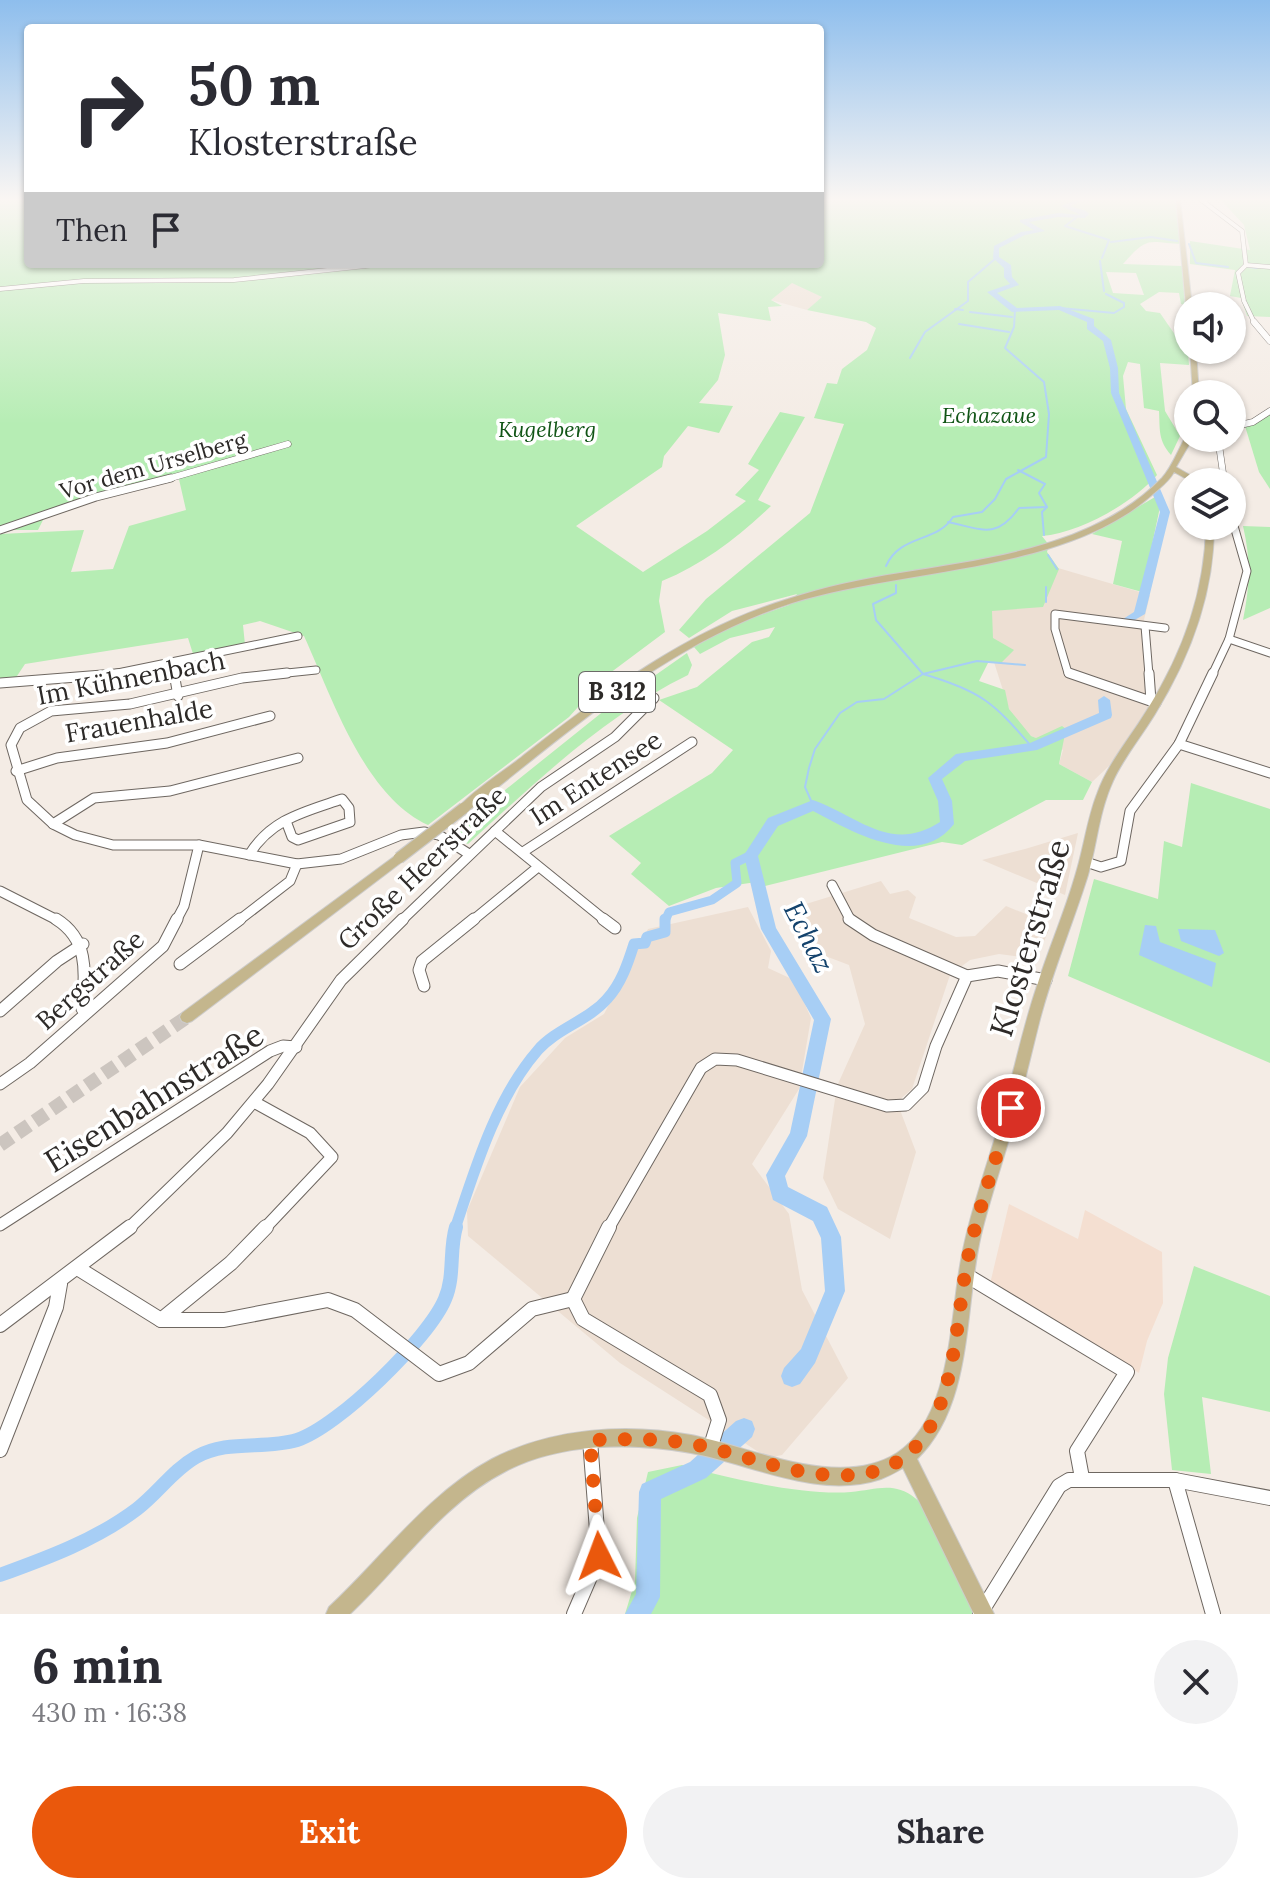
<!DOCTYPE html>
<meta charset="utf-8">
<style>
body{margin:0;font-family:Lora,serif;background:#f2f2f3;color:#2b2b33;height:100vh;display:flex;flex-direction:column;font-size:30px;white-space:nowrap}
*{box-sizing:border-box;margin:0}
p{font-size:26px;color:#7c7c81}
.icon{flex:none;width:44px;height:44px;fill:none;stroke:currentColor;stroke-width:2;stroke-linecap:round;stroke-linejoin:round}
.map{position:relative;height:1614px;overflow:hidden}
.sheet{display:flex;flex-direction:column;background:#fff;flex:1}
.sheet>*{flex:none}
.banner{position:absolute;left:24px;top:24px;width:800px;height:244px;border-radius:8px;box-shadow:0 2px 6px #0004;background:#fff;color:#2b2b33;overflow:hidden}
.controls{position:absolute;left:1174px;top:292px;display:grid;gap:16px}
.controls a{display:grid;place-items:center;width:72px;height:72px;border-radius:50%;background:#fff;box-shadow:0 2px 6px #0004;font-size:40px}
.pin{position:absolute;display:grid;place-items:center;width:68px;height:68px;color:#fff;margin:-34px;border:4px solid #fff;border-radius:50%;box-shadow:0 2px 8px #0007}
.me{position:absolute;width:88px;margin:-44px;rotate:357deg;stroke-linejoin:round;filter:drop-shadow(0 0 6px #0008)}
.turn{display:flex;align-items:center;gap:28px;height:168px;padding:0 32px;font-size:36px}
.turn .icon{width:104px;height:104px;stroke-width:2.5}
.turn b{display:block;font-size:56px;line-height:68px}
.then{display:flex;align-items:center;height:76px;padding:0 32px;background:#0003;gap:16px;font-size:30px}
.round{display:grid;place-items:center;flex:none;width:84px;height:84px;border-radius:42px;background:#f2f2f3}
.headline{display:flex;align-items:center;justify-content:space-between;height:136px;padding:0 32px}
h1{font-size:48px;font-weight:800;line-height:60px}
.cta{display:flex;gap:16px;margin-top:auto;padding:16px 32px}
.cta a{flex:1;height:92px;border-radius:48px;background:#ea580c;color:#fff;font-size:32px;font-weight:800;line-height:92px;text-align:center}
.cta a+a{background:#f2f2f3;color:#2b2b33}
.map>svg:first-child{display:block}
</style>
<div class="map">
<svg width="1270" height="1614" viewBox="0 0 1270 1614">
<rect width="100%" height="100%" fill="#f4ece5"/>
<g fill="#eddfd3">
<path d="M 791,282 L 816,294 L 823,297 L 807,310 L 771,300 Z"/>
<path d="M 1041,563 L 1150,595 L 1143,624 L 1151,703 L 1109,766 L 1092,782 L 1059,764 L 1063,750 L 1031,736 L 1020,727 L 1009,709 L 993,659 L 991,599 Z"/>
<path d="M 1078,833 L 1065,895 L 982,860 L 1025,849 Z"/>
<path d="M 881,881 L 890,894 L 908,890 L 916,897 L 909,918 L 956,937 L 975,936 L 1006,906 L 1038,919 L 1049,930 L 1036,959 L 999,954 L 970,960 L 950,975 L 912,1089 L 897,1102 L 916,1152 L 890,1239 L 838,1209 L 823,1178 L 837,1086 L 865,1024 L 849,965 L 807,949 L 783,911 Z"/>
<path d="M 748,907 L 771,951 L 768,968 L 794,980 L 811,1018 L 799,1089 L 752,1164 L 789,1214 L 802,1290 L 848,1378 L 782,1455 L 768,1458 L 620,1363 L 468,1236 L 467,1211 L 520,1087 L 565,1038 L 604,1014 L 648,929 Z"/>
</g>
<path fill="#f4dfd1" d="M 1009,1204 L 1078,1239 L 1085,1210 L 1162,1252 L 1163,1303 L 1147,1341 L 1139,1373 L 990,1284 Z"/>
<g fill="#b6edb4" fill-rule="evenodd">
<path d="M 0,199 L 28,199 L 28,264 L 820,264 L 820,199 L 1178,199 L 1184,244 C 1149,244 1150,233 1123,264 L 1182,266 L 1185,305 L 1181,304 L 1179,293 L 1159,292 L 1140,304 L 1146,311 L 1160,313 L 1178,339 L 1187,340 L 1189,365 L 1160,363 L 1165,411 L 1180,436 L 1171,455 C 1158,440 1160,430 1159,411 L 1144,408 L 1140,364 L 1128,362 L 1123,376 L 1126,409 L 1157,475 C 1133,503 1079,533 1042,536 L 1049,545 L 1047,552 L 1059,569 L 1043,607 L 992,611 L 993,638 L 1014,650 L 1001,663 L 988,663 L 979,681 L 1005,690 L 1009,709 L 1031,736 L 1036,738 L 1062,726 L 1066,729 L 1059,764 L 1092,782 L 1083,800 L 1046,800 L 962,845 L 942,842 L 761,887 L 763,881 L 716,888 L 669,906 L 631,874 L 641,863 L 609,836 L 712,773 L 733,750 L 659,700 L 697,687 L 752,642 L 769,637 L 775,627 L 730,638 L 700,654 L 694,647 L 735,624 L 789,605 L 797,594 L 732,611 L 689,638 L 679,630 L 706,599 L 810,513 L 844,424 L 814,418 L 827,383 L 837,384 L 842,369 L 867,350 L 876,328 L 866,322 L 807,310 L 822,297 L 792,283 L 771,300 L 782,306 L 768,307 L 771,321 L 718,313 L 725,355 L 718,380 L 699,403 L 733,406 L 719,433 L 688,426 L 664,456 L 662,467 L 576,526 L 643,572 L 707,531 L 746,501 L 735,495 L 759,470 L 748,464 L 780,412 L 805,417 L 758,500 L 771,506 C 738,537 704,564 662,581 L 659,601 L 665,632 L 606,676 L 569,717 L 428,825 C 364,796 332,697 304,636 L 260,621 L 243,625 L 245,645 L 194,657 L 188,638 L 25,664 L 15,679 L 0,680 L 0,534 L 84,530 L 71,572 L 113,569 L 129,526 L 186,510 L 178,475 L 45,516 L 38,530 L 0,530 ZM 1106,272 L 1136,273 L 1144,295 L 1113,293 Z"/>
<path d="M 1220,199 L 1270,199 L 1270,317 L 1247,316 L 1241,298 L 1230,296 L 1235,270 L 1190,264 L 1190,241 L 1250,250 L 1244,225 Z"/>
<path d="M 1270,411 L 1270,489 L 1259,472 L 1245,426 Z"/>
<path d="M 1155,497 L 1160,507 L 1142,592 L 1113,584 L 1122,541 L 1092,534 Z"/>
<path d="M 1243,526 L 1270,527 L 1270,608 L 1243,620 C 1250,586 1251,560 1243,526 Z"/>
<path d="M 687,653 L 692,665 L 688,675 C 604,716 536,782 468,844 L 449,835 L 600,714 Z"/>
<path d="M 1191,783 L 1270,809 L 1270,1063 L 1068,976 L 1094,879 L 1158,899 L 1164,841 L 1182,847 Z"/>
<path d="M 1194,1266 L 1270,1296 L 1270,1412 L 1202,1397 L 1211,1474 L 1172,1470 L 1164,1394 L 1168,1358 Z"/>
<path d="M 682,1465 C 725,1478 806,1496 851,1492 C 875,1490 894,1481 915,1498 C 941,1518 961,1580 976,1611 L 974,1614 L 625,1614 L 635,1581 L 637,1518 L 648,1472 Z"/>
</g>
<g fill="#a7cef5">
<path d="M 1145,925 L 1156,926 L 1160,942 L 1216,963 L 1212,987 L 1139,955 Z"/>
<path d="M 1178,929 L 1215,930 L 1224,953 L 1219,956 L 1181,941 Z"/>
</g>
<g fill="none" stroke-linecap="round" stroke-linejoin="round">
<g stroke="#a7cef5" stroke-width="2">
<path d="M 1077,217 L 1065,226 L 1109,240 L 1102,258"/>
<path d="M 1111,242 L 1151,237 L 1177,241"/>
<path d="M 1189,244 L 1196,263 L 1228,267"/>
<path d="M 1100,261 L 1104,291"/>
<path d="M 1249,267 L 1257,268"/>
<path d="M 1060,308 L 1114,313 L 1124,307 L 1124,303 L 1106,294"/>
<path d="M 955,309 L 963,310"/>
<path d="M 970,312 L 1012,317"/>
<path d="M 959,324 L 1009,332"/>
<path d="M 910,358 L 925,332 L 968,301 L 968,282 L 996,258"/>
<path d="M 1018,470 L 1045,484 L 1039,493 L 1047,507 L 1042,512 L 1044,535"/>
<path d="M 948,522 C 982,529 996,540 1019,508 L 1047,507"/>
<path d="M 1048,555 L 1057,569"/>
<path d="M 886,566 C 900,534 937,543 953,517 L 982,512 L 995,499 L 1006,479 L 1046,457 L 1049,414 L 1044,382 L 1005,348 L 1014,327 L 1015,310"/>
<path d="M 896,585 L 896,593 L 873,604 L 876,620 L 923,674 L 977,661 L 1025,665"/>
<path d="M 1046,587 L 1046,602"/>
<path d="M 813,805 L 805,787 L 809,768 L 815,749 L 840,713 L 857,702 L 884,699 L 923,674 C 981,691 993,702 1032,747"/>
</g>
<path stroke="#a7cef5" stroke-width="9" d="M 665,921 L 669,912 L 712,900 L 737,883 L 735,863 L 751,855"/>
<path stroke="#a7cef5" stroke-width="11" d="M 455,1229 C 475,1169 496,1098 538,1050 C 556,1029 589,1020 607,999 C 621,984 628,963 634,944 L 645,943 L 647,937 L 665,932 L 665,919"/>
<path stroke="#a7cef5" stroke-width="14" d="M 0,1575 C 47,1558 96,1540 137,1509 C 158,1493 173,1470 196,1457 C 228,1439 264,1450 297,1440 C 338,1427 429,1338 445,1299 C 455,1276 449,1250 456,1227"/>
<g fill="#a7cef5" fill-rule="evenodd">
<path d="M 1079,199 L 1087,199 L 1070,206 L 1086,211 L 1089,214 L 1085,218 L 1058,217 L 1029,222 L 1045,231 L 1025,235 L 999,248 L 999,257 L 1011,265 L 1012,277 L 1019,285 L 997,293 L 1017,308 L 1060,306 L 1094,319 L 1094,326 L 1111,340 L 1118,368 L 1119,393 L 1170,512 L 1145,614 L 1126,625 L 1120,621 L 1134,612 L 1160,512 L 1111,393 L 1110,368 L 1103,341 L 1087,329 L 1087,322 L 1059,310 L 1012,312 L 987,292 L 1010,284 L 1004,277 L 1004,268 L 993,258 L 994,246 L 1021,232 L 1034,230 L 1020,222 L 1020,220 L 1058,213 L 1081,215 L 1061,206 Z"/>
<path d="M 1104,696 L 1110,700 L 1112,715 L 1111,718 L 1037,750 L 965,761 L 942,779 L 952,801 L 954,824 C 918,871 851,831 813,811 L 778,826 L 758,856 L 776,928 L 831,1019 L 807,1136 L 785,1176 L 788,1187 L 827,1207 L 841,1237 L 845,1291 L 815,1363 L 800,1384 L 792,1387 L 784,1384 L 781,1376 L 784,1368 L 801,1349 L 825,1291 L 821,1238 L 813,1221 L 773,1200 L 766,1175 L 790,1133 L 814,1020 L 761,929 L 744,855 L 768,818 L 813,800 C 858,816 891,854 940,822 L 938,801 L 928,778 L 956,754 L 1030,743 L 1099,713 L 1098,700 Z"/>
<path d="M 744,1418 L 752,1421 L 755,1429 L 752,1437 L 706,1478 L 661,1499 L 660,1597 L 651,1614 L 625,1614 L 636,1594 L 639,1492 L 642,1484 L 690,1462 L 736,1421 Z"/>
</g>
<path stroke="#ccc5bf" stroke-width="14" stroke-dasharray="14 7" stroke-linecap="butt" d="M 0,1145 L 187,1017"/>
<g stroke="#6e6761" stroke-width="5">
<g id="minor-far5">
<path d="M 1200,199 L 1242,231 L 1246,265"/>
<path d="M 1246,265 L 1238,273 L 1244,301 L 1255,324"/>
<path d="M 1246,265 L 1270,267"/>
<path d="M 0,289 L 84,281 L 234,280 L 384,264"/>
</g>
</g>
<g stroke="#6e6761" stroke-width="7">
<g id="minor-far4">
<path d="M 1254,322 L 1270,341"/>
<path d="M 1232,427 L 1253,422 L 1270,411"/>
<path d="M 1218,438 L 1224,480"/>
<path d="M 164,480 L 288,444"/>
</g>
</g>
<g stroke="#6e6761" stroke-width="9">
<g id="minor-far3">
<path d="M 1223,478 L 1224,482"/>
<path d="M 0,530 L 96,497 L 171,478"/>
<path d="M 1145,626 L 1149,675"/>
<path d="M 1229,639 L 1270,653"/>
<path d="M 173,665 L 175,675"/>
<path d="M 108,675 L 298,636"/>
<path d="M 268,675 L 316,670"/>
<path d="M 1074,675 L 1068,673 L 1055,629 L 1055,614 L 1165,628"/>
<path d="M 1212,675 L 1229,639 L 1247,571 L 1232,519"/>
</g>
</g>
<g stroke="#6e6761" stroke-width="11">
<g id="minor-far2">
<path d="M 174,673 L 178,696"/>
<path d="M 287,673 L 242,678 L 130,704 L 51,711 L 20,728 L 11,745 L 27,800 L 53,824 L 75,835 L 113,845 L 199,845 L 297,864 L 341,859 L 401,835 L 424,832 L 439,835 L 469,854"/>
<path d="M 1069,673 L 1156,703"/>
<path d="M 1149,673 L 1151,701"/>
<path d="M 0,683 L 128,673"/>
<path d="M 1179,744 L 1270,773"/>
<path d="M 16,771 L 57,758 L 167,743 L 270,716"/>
<path d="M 53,824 L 94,798 L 170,791 L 298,758"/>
<path d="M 495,831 L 606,921"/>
<path d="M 523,852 L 692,742"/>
<path d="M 249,855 C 271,819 304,812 342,799 L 349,808 L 350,822 L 298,840 L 292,837 L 286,821"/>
<path d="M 1086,862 L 1101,867 L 1121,861 L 1130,811 L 1179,744 L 1213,673"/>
<path d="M 832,885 L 851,921"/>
<path d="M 0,891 L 59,921"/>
<path d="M 176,921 L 184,906 L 199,845"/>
<path d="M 238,921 L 290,881 L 297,864"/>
<path d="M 401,921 L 541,787 L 615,737 L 654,698"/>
<path d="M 472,921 L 538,867"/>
</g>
</g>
<g stroke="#6e6761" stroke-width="13">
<g id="minor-far1">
<path d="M 56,919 C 90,940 85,974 82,1009 L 85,1012"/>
<path d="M 603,919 L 615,928"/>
<path d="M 849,919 L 873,935 L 967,976"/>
<path d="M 180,964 L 240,919"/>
<path d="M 424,986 L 419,970 L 422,961 L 474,919"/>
<path d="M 0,1011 L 57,961 L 83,944"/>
<path d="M 0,1084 L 30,1063 L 163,946 L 177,919"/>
<path d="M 254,1102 L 310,1133 L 332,1157 L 264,1229"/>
<path d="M 0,1225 L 270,1051 L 283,1046 L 296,1047"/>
<path d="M 128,1229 L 227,1133 L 268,1084 L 341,980 L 403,919"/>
<path d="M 608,1229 L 701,1068 L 715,1059 L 737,1060 L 887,1106 L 906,1105 L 923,1088 L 936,1046 L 967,976 L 998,971 L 1046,980"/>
</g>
</g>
<g stroke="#6e6761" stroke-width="16">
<g id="minor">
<path d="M 609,1227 L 573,1299 L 583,1319 L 710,1395 L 719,1420 L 710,1449"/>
<path d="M 79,1269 L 161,1320 L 224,1320 L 328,1300 L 355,1310 L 439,1374 L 469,1363 L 532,1309 L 573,1299"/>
<path d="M 966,1275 L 1127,1372 L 1077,1451 L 1082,1478"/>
<path d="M 161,1320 L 231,1263 L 266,1227"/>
<path d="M 0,1325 L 130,1227"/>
<path d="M 0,1450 L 56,1307 L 60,1284"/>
<path d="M 1175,1480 L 1213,1614"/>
<path d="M 574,1614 L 599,1556 L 590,1440"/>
<path d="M 980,1614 L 1059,1486 L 1069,1480 L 1175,1480 L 1270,1498"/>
</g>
</g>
<g stroke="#cdcccb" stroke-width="2">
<g id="major">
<path d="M 1176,199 L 1180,199 L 1192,306 L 1188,306 L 1188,308 L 1186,306 Z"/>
<path d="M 1190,350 L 1196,350 L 1199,394 L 1193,394 Z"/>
<path d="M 1186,436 L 1193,438 L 1176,467 L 1202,482 L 1192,482 L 1174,472 C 1169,481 1161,487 1153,494 C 1066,573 902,568 792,603 C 668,643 568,732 468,811 L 464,812 L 458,808 C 472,791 506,770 524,755 C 605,692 689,629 788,599 C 824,587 862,579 900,573 C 989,558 1095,547 1162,478 C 1172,467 1178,450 1186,436 Z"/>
<path d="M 1206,526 L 1214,526 C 1214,594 1190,657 1155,714 C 1141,737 1124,757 1113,781 C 1099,811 1097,844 1088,875 C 1073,923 1053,970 1040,1019 C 1031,1054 1023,1090 1013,1125 C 1003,1162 990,1198 981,1235 C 964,1307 974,1404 917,1459 L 994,1614 L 974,1614 L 903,1468 C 896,1472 889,1476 881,1479 C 818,1500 752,1464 691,1453 C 632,1442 560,1443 506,1471 C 443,1503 401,1566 350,1614 L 326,1614 L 329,1607 C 382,1558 427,1494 492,1459 C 551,1428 626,1423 691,1435 C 752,1447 839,1490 897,1453 C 949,1419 950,1327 959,1272 C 963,1245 970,1219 978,1193 C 987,1162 998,1131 1006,1099 C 1016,1062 1024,1025 1036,989 C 1048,950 1065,912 1076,873 C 1084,847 1087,820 1097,794 C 1108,763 1130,738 1147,710 C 1182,655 1205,592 1206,526 Z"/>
<path d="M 399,853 L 403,855 L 405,858 L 403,861 L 192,1021 L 187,1023 L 182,1021 L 180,1017 L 182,1013 Z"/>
</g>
</g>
<use href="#minor-far5" stroke="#fff" stroke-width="4"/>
<use href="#minor-far4" stroke="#fff" stroke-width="6"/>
<use href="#minor-far3" stroke="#fff" stroke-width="7"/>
<use href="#minor-far2" stroke="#fff" stroke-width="9"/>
<use href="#minor-far1" stroke="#fff" stroke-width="11"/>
<use href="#minor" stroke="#fff" stroke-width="14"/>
<use href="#major" fill="#c4b68d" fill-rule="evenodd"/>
<g stroke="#cdcccb" stroke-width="13" stroke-linecap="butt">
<path id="major-bridge" d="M 399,858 L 464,808"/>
</g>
<use href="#major-bridge" stroke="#c4b68d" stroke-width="11"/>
</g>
<linearGradient id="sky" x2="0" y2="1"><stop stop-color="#8ebeed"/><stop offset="0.47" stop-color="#faf6f3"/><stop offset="1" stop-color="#faf6f3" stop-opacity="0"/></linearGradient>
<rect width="1270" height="424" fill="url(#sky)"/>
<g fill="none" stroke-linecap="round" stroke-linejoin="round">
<path stroke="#ea580c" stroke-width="14" stroke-dasharray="0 25.2" d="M 599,1556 L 590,1440 C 625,1439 659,1438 693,1444 C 739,1453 782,1472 829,1475 C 964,1485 949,1338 970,1248 C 981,1201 998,1154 1011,1108"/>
</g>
<g text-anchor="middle" stroke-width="7" stroke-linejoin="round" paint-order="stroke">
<g font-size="22" font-style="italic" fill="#115516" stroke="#fff">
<text x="989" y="423">Echazaue</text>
<text x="547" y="437">Kugelberg</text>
</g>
<g font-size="22" fill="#2d2a28" stroke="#fff">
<text transform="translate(153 465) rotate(-16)" y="8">Vor dem Urselberg</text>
</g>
<rect fill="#fff" stroke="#6c6a68" stroke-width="2" x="579" y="672" width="76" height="40" rx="6"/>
<g font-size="24" font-weight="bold" fill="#2d2a28">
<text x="617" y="700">B 312</text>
</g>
<g font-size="26" fill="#2d2a28" stroke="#fff">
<text transform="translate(131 678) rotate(-11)" y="9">Im Kühnenbach</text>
<text transform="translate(139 721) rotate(-10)" y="9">Frauenhalde</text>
<text transform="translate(596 778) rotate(-33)" y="9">Im Entensee</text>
<text transform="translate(422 868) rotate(-44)" y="9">Große Heerstraße</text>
<text transform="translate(90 980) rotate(-42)" y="9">Bergstraße</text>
</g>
<g font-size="28" font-style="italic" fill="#13426c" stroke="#fff">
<text transform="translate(809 937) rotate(63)" y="10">Echaz</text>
</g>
<g font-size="32" fill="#2d2a28" stroke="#fff">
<text transform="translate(1030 938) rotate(-73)" y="11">Klosterstraße</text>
<text transform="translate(154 1098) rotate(-32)" y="11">Eisenbahnstraße</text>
</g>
</g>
</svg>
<div class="controls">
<a><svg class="icon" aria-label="sound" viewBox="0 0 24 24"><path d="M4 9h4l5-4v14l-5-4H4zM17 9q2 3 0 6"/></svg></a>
<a><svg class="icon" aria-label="search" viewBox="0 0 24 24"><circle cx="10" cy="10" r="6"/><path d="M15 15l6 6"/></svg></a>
<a><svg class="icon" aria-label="layers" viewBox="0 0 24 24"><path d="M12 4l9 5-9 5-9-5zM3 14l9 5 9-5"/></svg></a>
</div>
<div class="pin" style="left:1011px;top:1108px;background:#d93025"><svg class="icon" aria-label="arrive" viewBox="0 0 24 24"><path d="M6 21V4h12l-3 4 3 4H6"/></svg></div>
<svg class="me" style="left:599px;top:1556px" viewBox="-20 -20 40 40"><path d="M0-17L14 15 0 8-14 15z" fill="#ea580c" stroke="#fff" stroke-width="4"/></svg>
<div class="banner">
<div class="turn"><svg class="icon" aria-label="right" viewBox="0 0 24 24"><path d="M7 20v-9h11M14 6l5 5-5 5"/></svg><div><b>50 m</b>Klosterstraße</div></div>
<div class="then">Then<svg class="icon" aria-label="arrive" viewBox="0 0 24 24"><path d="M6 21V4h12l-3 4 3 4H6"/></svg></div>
</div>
</div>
<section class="sheet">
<div class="headline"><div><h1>6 min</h1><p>430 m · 16:38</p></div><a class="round"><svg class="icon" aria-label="close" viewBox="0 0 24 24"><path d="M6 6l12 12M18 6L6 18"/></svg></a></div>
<div class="cta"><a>Exit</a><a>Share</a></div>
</section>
